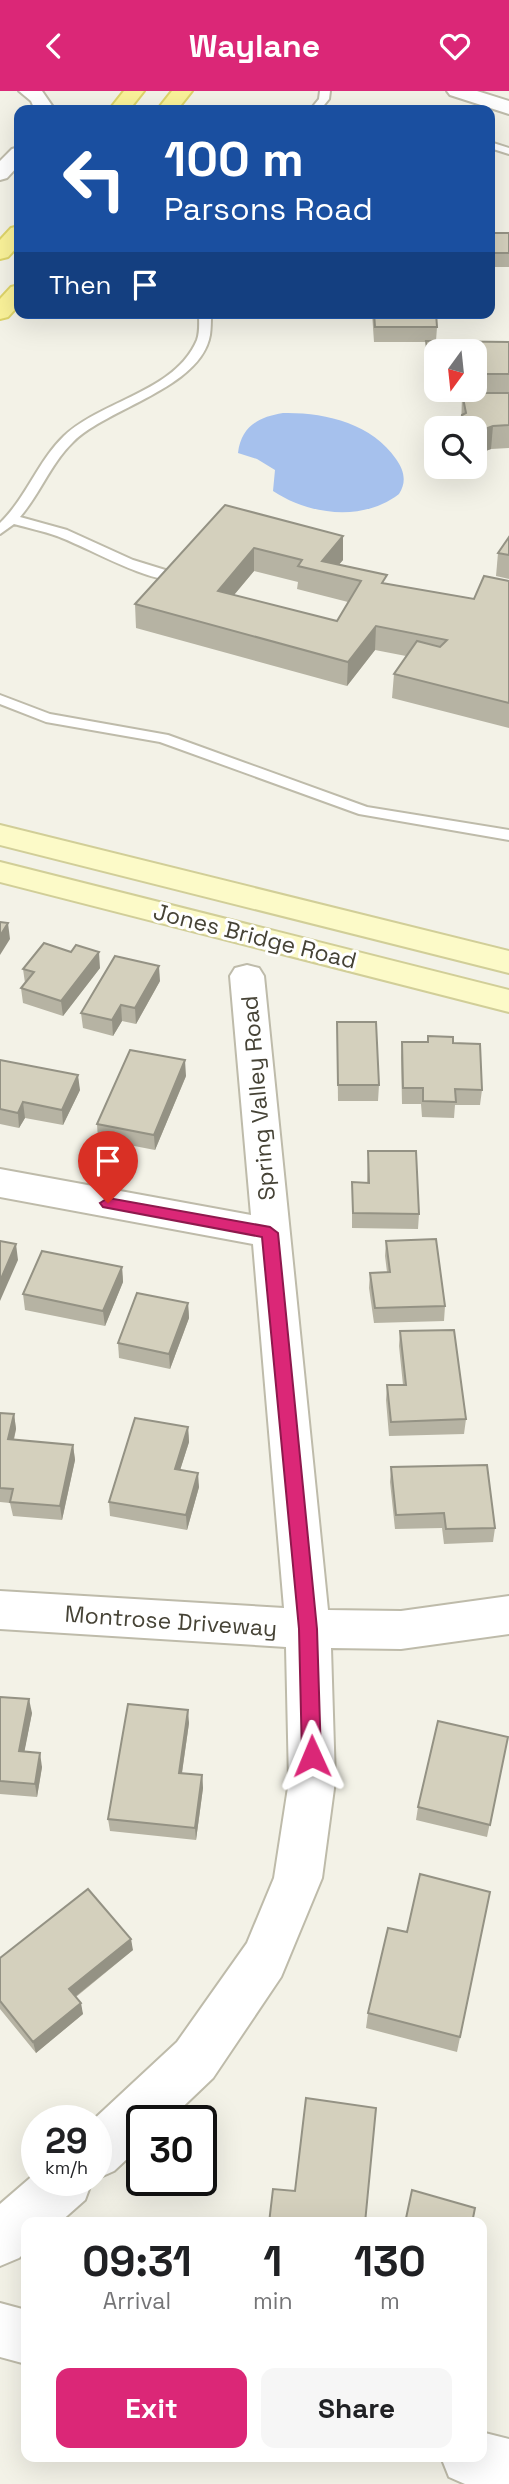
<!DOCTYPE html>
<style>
body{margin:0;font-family:"Space Grotesk",sans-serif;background:#f6f6f6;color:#202124;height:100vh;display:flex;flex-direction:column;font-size:26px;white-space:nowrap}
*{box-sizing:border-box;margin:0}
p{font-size:23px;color:#757577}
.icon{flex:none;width:38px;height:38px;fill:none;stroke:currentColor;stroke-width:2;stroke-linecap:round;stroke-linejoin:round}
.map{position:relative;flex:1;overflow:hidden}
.details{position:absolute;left:21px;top:2126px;width:466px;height:245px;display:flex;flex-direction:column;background:#fff;border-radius:14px;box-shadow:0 7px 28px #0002}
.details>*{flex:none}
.banner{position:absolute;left:14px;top:14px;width:481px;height:214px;border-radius:14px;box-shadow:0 7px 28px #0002;background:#1a4fa0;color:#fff;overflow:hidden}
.needle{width:46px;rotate:195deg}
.fabs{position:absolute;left:424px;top:248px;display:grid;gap:14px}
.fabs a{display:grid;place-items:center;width:63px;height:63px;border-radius:14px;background:#fff;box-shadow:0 7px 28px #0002;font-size:35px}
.speed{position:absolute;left:21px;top:2014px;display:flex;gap:14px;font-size:35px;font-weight:700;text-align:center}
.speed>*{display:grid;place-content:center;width:91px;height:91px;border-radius:50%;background:#fff;box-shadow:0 7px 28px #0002;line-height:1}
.speed small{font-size:18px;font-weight:400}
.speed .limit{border:4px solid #111;border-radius:10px;background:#fff;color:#111}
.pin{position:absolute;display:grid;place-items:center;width:60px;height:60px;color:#fff;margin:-72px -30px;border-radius:50% 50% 50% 0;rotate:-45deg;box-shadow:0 0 7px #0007}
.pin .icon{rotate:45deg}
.me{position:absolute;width:77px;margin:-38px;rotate:359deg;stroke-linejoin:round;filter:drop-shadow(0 0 5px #0008)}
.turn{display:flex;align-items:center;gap:24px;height:147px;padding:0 35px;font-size:32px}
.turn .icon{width:91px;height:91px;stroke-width:2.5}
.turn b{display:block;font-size:49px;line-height:60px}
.then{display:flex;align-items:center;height:66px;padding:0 35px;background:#0003;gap:14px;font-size:26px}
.eta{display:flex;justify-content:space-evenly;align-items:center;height:119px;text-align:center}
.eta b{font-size:42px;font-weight:800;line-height:49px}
.primary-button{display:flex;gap:14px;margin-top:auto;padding:14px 35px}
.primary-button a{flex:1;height:80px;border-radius:14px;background:#db2777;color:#fff;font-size:28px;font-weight:800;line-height:80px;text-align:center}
.primary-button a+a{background:#f6f6f6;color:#202124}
header{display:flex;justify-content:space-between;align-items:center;height:91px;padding:0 35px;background:#db2777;color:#fff;font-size:32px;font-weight:800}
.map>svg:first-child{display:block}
</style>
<header><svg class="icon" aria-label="back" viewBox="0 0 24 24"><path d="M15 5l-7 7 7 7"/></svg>Waylane<svg class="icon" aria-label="heart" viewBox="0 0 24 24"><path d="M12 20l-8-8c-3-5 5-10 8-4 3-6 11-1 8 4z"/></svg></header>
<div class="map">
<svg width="509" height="2393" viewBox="0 0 509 2393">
<rect width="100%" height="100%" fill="#f3f2e7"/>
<path fill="#a6c1ed" d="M 283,322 C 323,321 372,332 396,368 C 404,379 407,391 399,403 C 363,431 309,424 273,400 L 275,379 L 257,368 L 238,362 C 241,336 258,326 283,322 Z"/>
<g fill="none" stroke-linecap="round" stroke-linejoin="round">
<g stroke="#bebbaa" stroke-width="4">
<g id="lane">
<path d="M 320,0 L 330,0 L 329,8 L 320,19 L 310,19 L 319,8 Z"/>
<path d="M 490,51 L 509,57 L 509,63 L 490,57 Z"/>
<path d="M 199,222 L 211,222 C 211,229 211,237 210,244 C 201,297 107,317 73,351 C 51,372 40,403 20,426 L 67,439 L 133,469 L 175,482 L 175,488 C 150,493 83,454 57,445 C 43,440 28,437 14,433 L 0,443 L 0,432 C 26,407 38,370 64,345 C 102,309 175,301 197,249 C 200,241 199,231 199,222 Z"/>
<path d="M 0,604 L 50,623 L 168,644 L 367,716 L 509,739 L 509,749 L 359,723 L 160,651 L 46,631 L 0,613 Z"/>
</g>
</g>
<g stroke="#bebbaa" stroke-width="4">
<g id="street">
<path d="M 19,0 L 42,0 L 55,19 L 35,19 L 31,10 Z"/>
<path d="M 447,0 L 477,0 L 509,10 L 509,23 L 450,4 Z"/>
<path d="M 19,56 L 19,74 L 7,87 L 0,89 L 0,70 L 12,58 Z"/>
<path d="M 247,874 L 259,877 L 264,885 L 328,1519 L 401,1520 L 509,1505 L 509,1543 L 401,1558 L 331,1557 L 335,1690 L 322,1787 L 281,1886 L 213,1987 L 168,2030 L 142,2030 L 142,2054 L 114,2080 L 96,2088 L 96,2030 L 92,2030 L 177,1951 L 247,1852 L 274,1787 L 289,1690 L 286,1556 L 0,1538 L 0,1500 L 284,1517 L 253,1153 L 0,1106 L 0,1078 L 251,1124 L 230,885 L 235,877 Z"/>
<path d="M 37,2081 L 37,2090 L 92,2090 L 85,2109 L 59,2132 L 26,2132 L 26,2160 L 19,2167 L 0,2175 L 0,2113 Z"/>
<path d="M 0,2212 L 26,2219 L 26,2273 L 0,2266 Z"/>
<path d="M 481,2341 L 509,2348 L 509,2393 L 465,2393 L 449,2386 L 441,2366 L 481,2366 Z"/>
</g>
</g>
<g stroke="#d1ce98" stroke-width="4">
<g id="secondary">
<path d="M 0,734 L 509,860 L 509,882 L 0,754 Z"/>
<path d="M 0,771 L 509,899 L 509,921 L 0,791 Z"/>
</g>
</g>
<g stroke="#ded469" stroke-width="4">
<g id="primary">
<path d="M 124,0 L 144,0 L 129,19 L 109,19 Z"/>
<path d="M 172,0 L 192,0 L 177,19 L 157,19 Z"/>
<path d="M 19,135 L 19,154 L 8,166 L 0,168 L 0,149 L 11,137 Z"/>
<path d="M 19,194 L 19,214 L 8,226 L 0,228 L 0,208 L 11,196 Z"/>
</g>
</g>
<use href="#lane" fill="#fff" fill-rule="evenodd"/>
<use href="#street" fill="#fff" fill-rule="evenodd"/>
<use href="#secondary" fill="#fcfac8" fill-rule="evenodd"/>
<use href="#primary" fill="#faf299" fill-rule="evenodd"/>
</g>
<g fill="#b6b3a3" fill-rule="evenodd">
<rect x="490" y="142" width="19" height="34"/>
<path d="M 372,222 L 436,222 L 437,236 L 436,250 L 509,251 L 509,357 L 491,358 L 483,361 L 474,359 L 474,338 L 461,338 L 462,305 L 432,305 L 431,293 L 427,292 L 425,272 L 426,251 L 374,251 ZM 436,261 L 474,261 L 474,299 L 436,299 Z"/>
<path d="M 225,414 L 343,445 L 343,469 L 338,474 L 387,493 L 474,508 L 509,490 L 509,637 L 392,607 L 394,583 L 406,565 L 375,559 L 347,595 L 136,537 L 135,513 ZM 254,480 L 298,491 L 297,498 L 348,511 L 337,530 L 234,504 Z"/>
<path d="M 509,446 L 509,488 L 496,485 L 498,462 Z"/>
<path d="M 71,861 L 100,877 L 63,925 L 23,912 L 21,897 L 25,892 L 23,878 Z"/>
<path d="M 160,890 L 136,933 L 122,930 L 113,945 L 83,937 L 81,922 Z"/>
<path d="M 337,931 L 379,994 L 378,1010 L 338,1010 Z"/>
<path d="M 428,945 L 453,952 L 482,999 L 480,1014 L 455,1014 L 454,1027 L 422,1026 L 421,1013 L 402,1013 L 401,966 L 402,951 L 427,951 Z"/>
<path d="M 0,969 L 80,999 L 63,1034 L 25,1027 L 19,1037 L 0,1033 Z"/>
<path d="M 186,985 L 155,1059 L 98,1048 L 97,1033 Z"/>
<path d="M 368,1060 L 419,1123 L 418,1138 L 352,1137 L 352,1091 L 367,1091 Z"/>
<path d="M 386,1150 L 445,1215 L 444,1230 L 374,1232 L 369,1197 L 370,1182 L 387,1181 L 385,1165 Z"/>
<path d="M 122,1176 L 123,1191 L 105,1235 L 25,1219 L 23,1203 Z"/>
<path d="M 188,1212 L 189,1227 L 170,1278 L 119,1267 L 118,1252 Z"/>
<path d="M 400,1240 L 466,1328 L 464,1343 L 389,1345 L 386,1309 L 387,1294 L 403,1294 L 399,1255 Z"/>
<path d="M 0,1322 L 14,1323 L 16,1338 L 14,1349 L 73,1354 L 75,1369 L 62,1429 L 13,1425 L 10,1412 L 0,1411 Z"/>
<path d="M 188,1336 L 189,1351 L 180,1379 L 199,1396 L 187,1439 L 110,1425 L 109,1411 Z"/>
<path d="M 391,1376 L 495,1437 L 493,1451 L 444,1453 L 442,1437 L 395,1438 L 390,1391 Z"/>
<path d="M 0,1606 L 32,1622 L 24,1661 L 42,1676 L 37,1706 L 0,1703 Z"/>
<path d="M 189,1632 L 182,1682 L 202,1684 L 203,1697 L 196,1749 L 110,1740 L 108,1728 Z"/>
<path d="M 508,1646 L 487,1746 L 416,1729 L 418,1716 Z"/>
<path d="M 490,1801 L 457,1961 L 366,1937 L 368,1922 L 407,1841 Z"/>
<path d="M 133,1859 L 76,1906 L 83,1923 L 36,1962 L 0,1918 L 0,1867 Z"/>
</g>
<g fill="#949284">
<path d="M 493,335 L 491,358 L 483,361 L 485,338 Z"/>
<path d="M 343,445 L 343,469 L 331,483 L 322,470 Z"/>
<path d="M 254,457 L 254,480 L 218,523 L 218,500 Z"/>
<path d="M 376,535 L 375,559 L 347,595 L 348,571 Z"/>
<path d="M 8,832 L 10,848 L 0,864 L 0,845 Z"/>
<path d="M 99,861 L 100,877 L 63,925 L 61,910 Z"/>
<path d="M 159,875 L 160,890 L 136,933 L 135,917 Z"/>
<path d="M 121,914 L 122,930 L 113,945 L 112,929 Z"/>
<path d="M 185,969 L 186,985 L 155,1059 L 154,1044 Z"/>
<path d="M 78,984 L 80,999 L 63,1034 L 62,1019 Z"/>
<path d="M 23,1011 L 25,1027 L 19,1037 L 18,1022 Z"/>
<path d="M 16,1153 L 18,1169 L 0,1210 L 0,1190 Z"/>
<path d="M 122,1176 L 123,1191 L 105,1235 L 103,1220 Z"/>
<path d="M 188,1212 L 189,1227 L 170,1278 L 169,1263 Z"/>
<path d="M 14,1323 L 16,1338 L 10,1363 L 8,1348 Z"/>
<path d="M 188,1336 L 189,1351 L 176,1392 L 175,1378 Z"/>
<path d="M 73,1354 L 75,1369 L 62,1429 L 60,1415 Z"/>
<path d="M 198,1382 L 199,1396 L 187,1439 L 186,1424 Z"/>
<path d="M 29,1608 L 32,1622 L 22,1673 L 19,1660 Z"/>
<path d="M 188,1619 L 189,1632 L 180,1695 L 179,1682 Z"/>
<path d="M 40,1662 L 42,1676 L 37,1706 L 35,1693 Z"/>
<path d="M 202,1684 L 203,1697 L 196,1749 L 195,1737 Z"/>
<path d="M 131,1848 L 133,1859 L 71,1909 L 69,1898 Z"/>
<path d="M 81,1912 L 83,1923 L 36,1962 L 33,1951 Z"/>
</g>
<g fill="#d4d0bd" stroke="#949284" stroke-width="2" fill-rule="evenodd">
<rect x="490" y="142" width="19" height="20"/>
<path d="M 374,222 L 436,222 L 437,236 L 375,236 Z"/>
<path d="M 426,250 L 509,251 L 509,283 L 474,283 L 474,261 L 436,261 L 436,283 L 434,283 L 433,270 L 429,270 Z"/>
<path d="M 462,302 L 509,302 L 509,334 L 493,335 L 485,338 L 461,332 L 462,324 L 466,322 Z"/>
<path d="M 225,414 L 343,445 L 322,470 L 387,484 L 382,492 L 474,508 L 484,485 L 509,490 L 509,612 L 394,583 L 417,550 L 440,556 L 447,549 L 376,535 L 348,571 L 135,513 ZM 254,457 L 302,469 L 298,475 L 361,490 L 337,530 L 218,500 Z"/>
<path d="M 509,446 L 509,464 L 498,462 Z"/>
<path d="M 0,831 L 8,832 L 0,845 Z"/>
<path d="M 44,852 L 71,861 L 76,854 L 99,861 L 61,910 L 21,897 L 34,881 L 23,878 Z"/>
<path d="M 115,865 L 159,875 L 135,917 L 121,914 L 112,929 L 81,922 Z"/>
<path d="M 337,931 L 376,931 L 379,994 L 338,994 Z"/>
<path d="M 428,945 L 453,946 L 453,952 L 480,953 L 482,999 L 455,998 L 456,1011 L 423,1010 L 423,997 L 403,997 L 402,951 L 428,951 Z"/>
<path d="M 130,959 L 185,969 L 154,1044 L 97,1033 Z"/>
<path d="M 0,969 L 78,984 L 62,1019 L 23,1011 L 18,1022 L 0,1018 Z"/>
<path d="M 368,1060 L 416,1060 L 419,1123 L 353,1122 L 352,1091 L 369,1092 Z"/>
<path d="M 436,1148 L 445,1215 L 375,1217 L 370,1182 L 390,1181 L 386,1150 Z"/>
<path d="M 0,1150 L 16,1153 L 0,1190 Z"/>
<path d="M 42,1160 L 122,1176 L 103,1220 L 23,1203 Z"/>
<path d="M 137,1202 L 188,1212 L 169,1263 L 118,1252 Z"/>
<path d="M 454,1239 L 466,1328 L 391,1331 L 387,1294 L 406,1294 L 400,1240 Z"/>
<path d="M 0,1322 L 14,1323 L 8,1348 L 73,1354 L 60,1415 L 10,1411 L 13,1398 L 0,1397 Z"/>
<path d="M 135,1327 L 188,1336 L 175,1378 L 198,1382 L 186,1424 L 109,1411 Z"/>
<path d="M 487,1374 L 495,1437 L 446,1438 L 444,1422 L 396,1424 L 391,1376 Z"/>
<path d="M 0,1606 L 29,1608 L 19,1660 L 40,1662 L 35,1693 L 0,1690 Z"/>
<path d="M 128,1613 L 188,1619 L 179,1682 L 202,1684 L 195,1737 L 108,1728 Z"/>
<path d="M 438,1630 L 508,1646 L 490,1734 L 418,1716 Z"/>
<path d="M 420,1783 L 490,1801 L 460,1946 L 368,1922 L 388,1837 L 407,1841 Z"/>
<path d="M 88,1798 L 131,1848 L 69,1898 L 81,1912 L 33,1951 L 0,1910 L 0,1867 Z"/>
<path d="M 306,2007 L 376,2017 L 365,2132 L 269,2132 L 273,2098 L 295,2100 Z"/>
<path d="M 412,2099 L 475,2117 L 472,2132 L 405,2132 Z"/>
</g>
<path fill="#db2777" stroke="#8e194d" stroke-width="2" d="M 108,1107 L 270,1136 L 278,1142 L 317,1538 L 321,1665 L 318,1671 L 312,1673 L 305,1671 L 302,1665 L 299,1538 L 262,1146 L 103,1116 L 100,1112 Z"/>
<g text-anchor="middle" stroke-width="6" stroke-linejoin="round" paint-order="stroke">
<g font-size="23" fill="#464336" stroke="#fff">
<text transform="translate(255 845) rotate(14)" y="8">Jones Bridge Road</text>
<text transform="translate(258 1007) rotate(-95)" y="8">Spring Valley Road</text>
<text transform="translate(171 1530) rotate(4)" y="8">Montrose Driveway</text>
</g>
</g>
</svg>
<div class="fabs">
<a><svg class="needle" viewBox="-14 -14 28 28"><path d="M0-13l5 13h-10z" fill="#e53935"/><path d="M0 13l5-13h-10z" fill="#757577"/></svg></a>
<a><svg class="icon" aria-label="search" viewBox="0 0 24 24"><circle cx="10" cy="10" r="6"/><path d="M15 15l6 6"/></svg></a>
</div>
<div class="speed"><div>29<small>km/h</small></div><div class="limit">30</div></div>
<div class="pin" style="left:108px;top:1112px;background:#d93025"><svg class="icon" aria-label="arrive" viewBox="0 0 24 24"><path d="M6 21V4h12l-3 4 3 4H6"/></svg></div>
<svg class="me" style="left:312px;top:1665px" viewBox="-20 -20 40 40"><path d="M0-17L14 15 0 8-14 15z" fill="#db2777" stroke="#fff" stroke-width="4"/></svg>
<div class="banner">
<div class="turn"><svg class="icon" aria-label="left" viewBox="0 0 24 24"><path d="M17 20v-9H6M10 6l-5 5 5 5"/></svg><div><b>100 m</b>Parsons Road</div></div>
<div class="then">Then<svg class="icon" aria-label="arrive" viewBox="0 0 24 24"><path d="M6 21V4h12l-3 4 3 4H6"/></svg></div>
</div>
<section class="details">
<div class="eta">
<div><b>09:31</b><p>Arrival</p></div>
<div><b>1</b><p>min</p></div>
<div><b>130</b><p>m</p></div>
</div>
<div class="primary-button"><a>Exit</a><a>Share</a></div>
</section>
</div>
